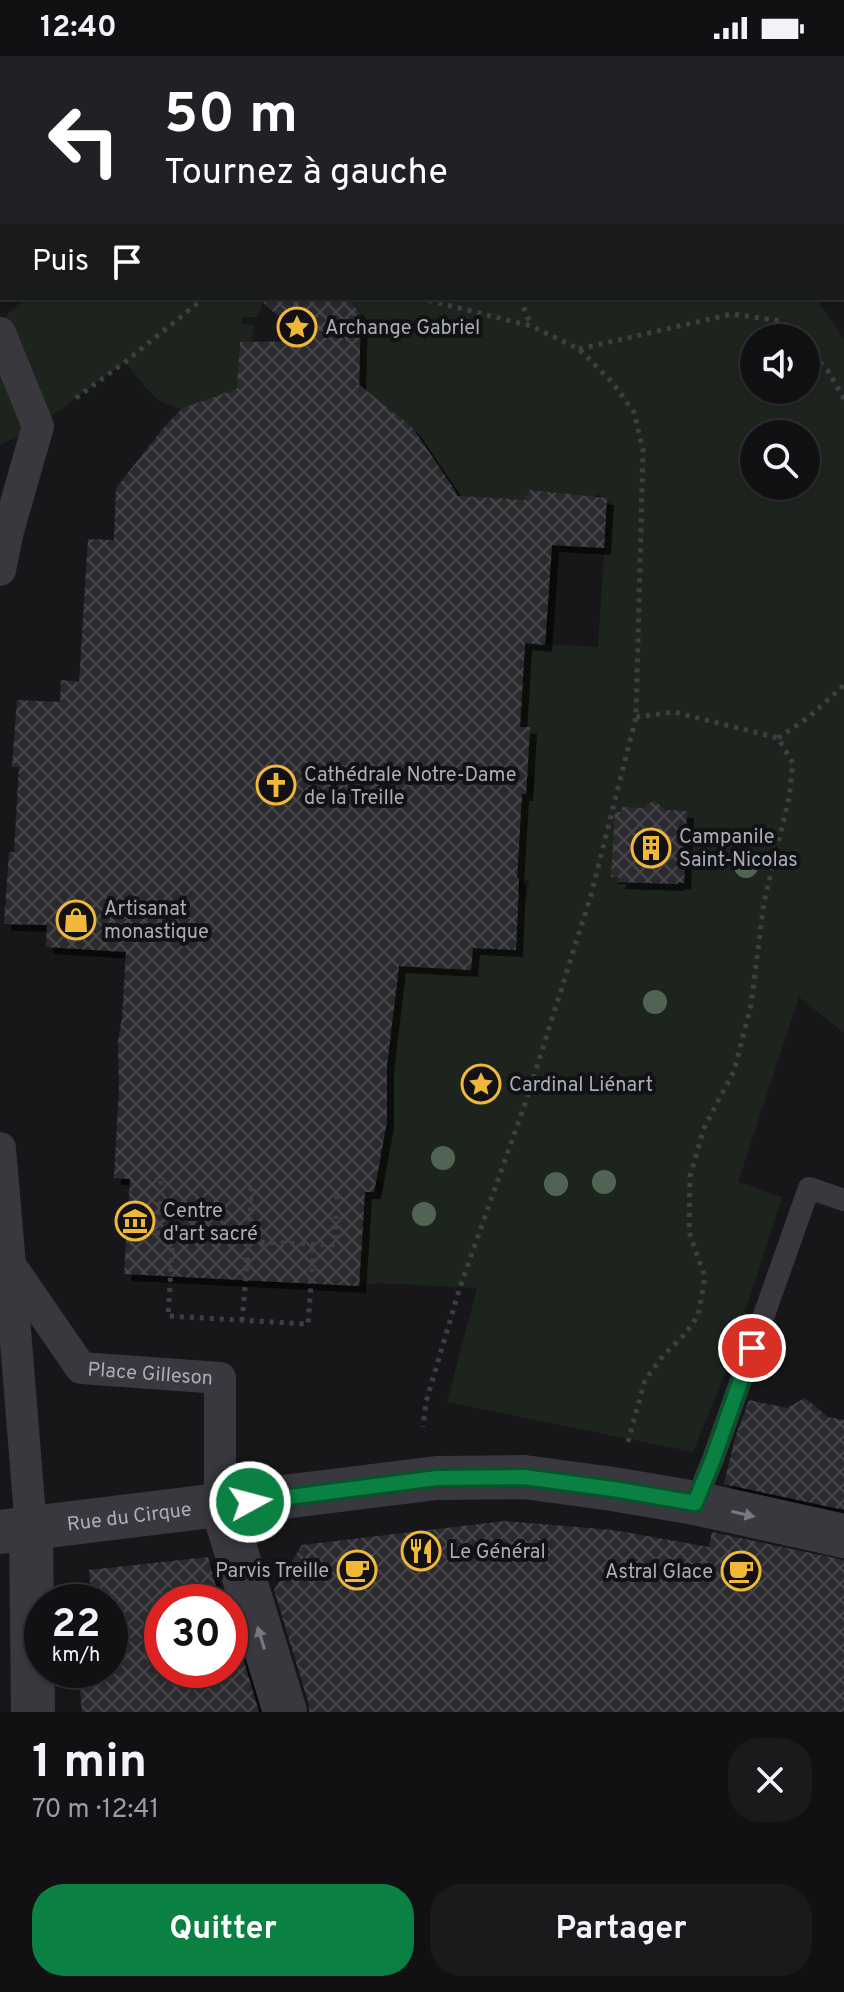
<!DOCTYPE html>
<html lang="fr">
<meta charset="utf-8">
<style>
body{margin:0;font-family:Overpass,sans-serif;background:#1a1a1c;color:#f1f3f6;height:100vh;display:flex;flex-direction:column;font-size:30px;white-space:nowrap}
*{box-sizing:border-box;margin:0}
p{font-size:26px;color:#9c9da0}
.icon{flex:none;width:44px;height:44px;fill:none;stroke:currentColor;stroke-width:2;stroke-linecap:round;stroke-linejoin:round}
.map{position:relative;height:1656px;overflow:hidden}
.side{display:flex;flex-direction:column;background:#111113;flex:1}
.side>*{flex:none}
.hud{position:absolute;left:0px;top:0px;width:844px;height:244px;box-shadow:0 2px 6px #0004,0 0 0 2px #303133;background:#202124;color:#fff;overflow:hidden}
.tools{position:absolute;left:740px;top:268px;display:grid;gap:16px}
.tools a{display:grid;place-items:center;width:80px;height:80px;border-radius:50%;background:#111113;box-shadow:0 2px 6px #0004,0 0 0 2px #303133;font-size:40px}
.speed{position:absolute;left:24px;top:1528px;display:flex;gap:16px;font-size:40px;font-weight:700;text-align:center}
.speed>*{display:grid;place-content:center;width:104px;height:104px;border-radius:50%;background:#111113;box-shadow:0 2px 6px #0004,0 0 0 2px #303133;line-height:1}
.speed small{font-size:20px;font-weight:400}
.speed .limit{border:12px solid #d22;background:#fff;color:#111}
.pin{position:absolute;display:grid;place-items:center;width:68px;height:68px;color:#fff;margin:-34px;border:4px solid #fff;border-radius:50%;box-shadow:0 2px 8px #0007}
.me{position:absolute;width:88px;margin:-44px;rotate:83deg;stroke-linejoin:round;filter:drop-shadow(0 0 6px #0008)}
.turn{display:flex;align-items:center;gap:28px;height:168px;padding:0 32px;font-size:36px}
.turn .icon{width:104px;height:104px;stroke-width:2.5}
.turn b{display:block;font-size:56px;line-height:68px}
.then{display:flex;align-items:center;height:76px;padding:0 32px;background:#0003;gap:16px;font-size:30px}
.round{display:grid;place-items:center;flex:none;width:84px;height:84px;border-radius:32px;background:#1a1a1c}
.head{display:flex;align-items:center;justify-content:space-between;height:136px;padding:0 32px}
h1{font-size:48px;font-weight:700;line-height:60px}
.action{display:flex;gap:16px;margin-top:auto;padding:16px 32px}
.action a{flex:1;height:92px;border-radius:32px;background:#0b8043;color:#fff;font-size:32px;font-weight:700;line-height:92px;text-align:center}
.action a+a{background:#1a1a1c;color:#f1f3f6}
.status{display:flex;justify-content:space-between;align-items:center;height:56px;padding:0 40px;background:#111113;direction:ltr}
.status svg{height:22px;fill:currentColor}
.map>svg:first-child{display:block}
</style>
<div class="status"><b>12:40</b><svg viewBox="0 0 49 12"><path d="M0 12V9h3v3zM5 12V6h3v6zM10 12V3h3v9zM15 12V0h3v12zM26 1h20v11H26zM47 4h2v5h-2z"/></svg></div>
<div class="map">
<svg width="844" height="1656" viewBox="0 0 844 1656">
<defs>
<pattern id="building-cross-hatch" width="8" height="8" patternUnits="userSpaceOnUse" patternTransform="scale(2)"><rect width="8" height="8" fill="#2a2a2d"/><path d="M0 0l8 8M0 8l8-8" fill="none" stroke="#464649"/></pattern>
<filter id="shadow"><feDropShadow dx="7" dy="7" stdDeviation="0" flood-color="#0009"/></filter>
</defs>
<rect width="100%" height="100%" fill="#171719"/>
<g fill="#1d241e" fill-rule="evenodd">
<path d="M 28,242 L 258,242 L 263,246 L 257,261 L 242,261 L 242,268 L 254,269 L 252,286 L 239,287 L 239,297 L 252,297 L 239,310 L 238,320 L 250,336 L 199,346 L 202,355 C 156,353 152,339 125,306 L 38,370 L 0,389 L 0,274 L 8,257 Z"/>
<path d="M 347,242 L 816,242 L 844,283 L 844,977 L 799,941 L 738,1126 L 782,1141 L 726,1315 L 693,1396 L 447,1346 L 477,1232 L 376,1227 L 359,1230 L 365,1136 L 382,1136 L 382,1125 L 365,1124 L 368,1086 L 383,1086 L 386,1076 L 387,1025 L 371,1024 L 389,988 L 391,976 L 378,887 L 470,914 L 473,892 L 516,894 L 517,879 L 494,877 L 496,840 L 527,841 L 529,824 L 517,822 L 522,738 L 533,738 L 535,721 L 504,719 L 529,688 L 530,672 L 520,671 L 525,587 L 598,591 L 605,480 L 610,480 L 610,473 L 605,472 L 606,454 L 611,455 L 611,447 L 606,446 L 602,443 L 602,439 L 595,438 L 594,442 L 529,434 L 529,439 L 525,439 L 525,444 L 479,442 L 461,468 L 410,369 L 401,374 L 362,359 ZM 754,282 L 806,282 L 806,334 L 754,334 ZM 754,378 L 806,378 L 806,430 L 754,430 Z"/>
</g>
<g fill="url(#building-cross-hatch)" filter="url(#shadow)">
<path d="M 258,242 L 347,242 L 361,258 L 359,329 L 412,371 L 454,433 L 457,440 L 525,444 L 525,439 L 529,439 L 529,434 L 607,442 L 604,492 L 552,489 L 545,589 L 525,587 L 520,671 L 530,671 L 526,738 L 522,738 L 517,822 L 519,823 L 516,894 L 473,892 L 471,914 L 399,910 L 387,1009 L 387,1065 L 374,1136 L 365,1136 L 359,1230 L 124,1218 L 130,1123 L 114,1122 L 119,1033 L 118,986 L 122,961 L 126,896 L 46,891 L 47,869 L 4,868 L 9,796 L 14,796 L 19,711 L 12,711 L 17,644 L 60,646 L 61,624 L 79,626 L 88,483 L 114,484 L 116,432 L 165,370 L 182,352 L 237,333 L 240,286 L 306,285 Z"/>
<path d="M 654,744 L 665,754 L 687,755 L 684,827 L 678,826 L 677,828 L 618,826 L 619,821 L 611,821 L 615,756 L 622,756 L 622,751 L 644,752 Z"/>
<path d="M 805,1342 L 828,1361 L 844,1364 L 844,1454 L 724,1428 L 735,1382 L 749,1344 L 787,1352 Z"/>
<path d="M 505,1465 L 613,1474 L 709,1491 L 712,1476 L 844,1504 L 844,1656 L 309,1656 L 309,1649 L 274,1534 L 302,1489 Z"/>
<path d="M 208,1501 L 220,1546 L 162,1546 L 162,1614 L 230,1614 L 230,1585 L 233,1597 L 239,1589 L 259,1656 L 82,1656 L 78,1614 L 110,1614 L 110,1546 L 92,1546 L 89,1514 Z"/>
</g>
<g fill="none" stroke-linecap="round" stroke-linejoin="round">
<g stroke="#3e3f45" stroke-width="5" stroke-dasharray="4 6" stroke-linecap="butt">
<path d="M 419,242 L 531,270 L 579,293 L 612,326 L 634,356 L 643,394 L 636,661 L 591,839 L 527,1042 L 460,1231 L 426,1346 L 423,1371"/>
<path d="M 520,242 L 531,270"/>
<path d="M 806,292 L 828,315 L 844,343"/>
<path d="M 579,293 L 732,258 L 781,265 L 797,282"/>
<path d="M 76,342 L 125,306 L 204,242"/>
<path d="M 778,682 L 809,661 L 844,629"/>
<path d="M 161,1125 L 158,1182 L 335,1189 L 337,1135"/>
<path d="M 173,1182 L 168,1260 L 308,1268 L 314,1188"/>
<path d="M 242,1265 L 249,1186 L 251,1130"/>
<path d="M 628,1386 L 645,1324 L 663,1300 L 684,1279 L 698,1260 L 705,1221 L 689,1176 L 690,1120 L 704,1072 L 734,1015 L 751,949 L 764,846 L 789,742 L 793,707 L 778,682 L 674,656 L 636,661"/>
</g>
<path stroke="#38383e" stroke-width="22" d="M 695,1447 L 713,1403 L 809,1132 L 844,1144"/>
<g stroke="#38383e" stroke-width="32">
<path d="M 0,277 L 38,370 L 8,475 L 0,514"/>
<path id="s1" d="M 0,1092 L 10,1209 L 81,1312 L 220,1322 L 220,1428 L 222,1449"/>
<path d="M 10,1212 L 31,1472"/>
</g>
<g stroke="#38383e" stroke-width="44">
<path d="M 176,2 L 180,0"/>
<path d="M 0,94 L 2,93"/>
<path d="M 222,1449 L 285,1656"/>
<path d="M 31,1472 L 33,1656"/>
<path id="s2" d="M 0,1476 L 437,1422 L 524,1421 L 613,1433 L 695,1447 L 844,1480"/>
</g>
</g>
<g fill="#516454">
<circle cx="746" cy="810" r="12"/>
<circle cx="655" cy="946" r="12"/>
<circle cx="443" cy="1102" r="12"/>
<circle cx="604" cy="1126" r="12"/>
<circle cx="556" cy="1128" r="12"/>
<circle cx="424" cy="1158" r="12"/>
</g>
<defs><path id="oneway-solid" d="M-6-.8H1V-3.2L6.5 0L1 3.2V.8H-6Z" transform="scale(2)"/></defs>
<g fill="#767881">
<use href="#oneway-solid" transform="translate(743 1458) rotate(13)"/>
<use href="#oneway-solid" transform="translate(261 1582) rotate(-107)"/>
</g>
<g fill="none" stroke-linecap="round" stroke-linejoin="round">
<g stroke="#07532c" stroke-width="20">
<path id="route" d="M 250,1446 L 437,1422 L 524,1421 L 613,1433 L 695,1447 L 713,1403 L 752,1292"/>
</g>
<use href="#route" stroke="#0b8043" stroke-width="14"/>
</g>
<defs>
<g id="sight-ring" transform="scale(2)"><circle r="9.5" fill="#121214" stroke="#efb839" stroke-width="1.5"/><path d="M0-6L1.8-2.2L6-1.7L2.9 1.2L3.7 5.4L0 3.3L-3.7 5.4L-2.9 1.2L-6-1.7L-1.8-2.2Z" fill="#efb839"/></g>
<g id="church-ring" transform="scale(2)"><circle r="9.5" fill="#121214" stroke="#efb839" stroke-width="1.5"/><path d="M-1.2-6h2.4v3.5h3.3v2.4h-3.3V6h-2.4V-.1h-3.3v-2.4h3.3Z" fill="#efb839"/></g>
<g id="building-ring" transform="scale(2)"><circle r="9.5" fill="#121214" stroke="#efb839" stroke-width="1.5"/><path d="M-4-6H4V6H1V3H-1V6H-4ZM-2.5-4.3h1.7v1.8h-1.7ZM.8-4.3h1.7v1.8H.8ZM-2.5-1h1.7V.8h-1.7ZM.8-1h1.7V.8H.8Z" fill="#efb839"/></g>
<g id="shop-ring" transform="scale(2)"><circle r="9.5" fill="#121214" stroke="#efb839" stroke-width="1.5"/><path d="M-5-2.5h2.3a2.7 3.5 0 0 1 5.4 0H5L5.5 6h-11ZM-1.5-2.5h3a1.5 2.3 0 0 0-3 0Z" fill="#efb839"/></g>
<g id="museum-ring" transform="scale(2)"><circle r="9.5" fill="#121214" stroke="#efb839" stroke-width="1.5"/><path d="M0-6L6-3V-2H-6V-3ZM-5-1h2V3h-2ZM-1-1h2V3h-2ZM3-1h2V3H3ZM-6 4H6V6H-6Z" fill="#efb839"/></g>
<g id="restaurant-ring" transform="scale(2)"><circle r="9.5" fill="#121214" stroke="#efb839" stroke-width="1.5"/><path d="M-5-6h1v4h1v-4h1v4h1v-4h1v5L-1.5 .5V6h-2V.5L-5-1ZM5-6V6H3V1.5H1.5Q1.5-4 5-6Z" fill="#efb839"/></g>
<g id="cafe-ring" transform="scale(2)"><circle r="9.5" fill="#121214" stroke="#efb839" stroke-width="1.5"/><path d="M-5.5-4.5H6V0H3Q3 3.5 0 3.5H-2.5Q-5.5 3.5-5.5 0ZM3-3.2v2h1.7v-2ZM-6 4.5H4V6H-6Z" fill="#efb839"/></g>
</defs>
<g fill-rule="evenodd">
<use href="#sight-ring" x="297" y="271"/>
<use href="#church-ring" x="276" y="729"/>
<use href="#building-ring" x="651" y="792"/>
<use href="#shop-ring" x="76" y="864"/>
<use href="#sight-ring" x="481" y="1028"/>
<use href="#museum-ring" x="135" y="1165"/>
<use href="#restaurant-ring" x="421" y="1495"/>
<use href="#cafe-ring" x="357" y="1514"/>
<use href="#cafe-ring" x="741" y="1515"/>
</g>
<g text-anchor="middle" stroke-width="8" stroke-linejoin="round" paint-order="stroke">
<g font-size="20" fill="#a9adb8" stroke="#121214" text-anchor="start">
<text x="325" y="278">Archange Gabriel</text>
<text x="304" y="725">Cathédrale Notre-Dame<tspan x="304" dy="23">de la Treille</tspan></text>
<text x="679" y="787">Campanile<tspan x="679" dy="23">Saint-Nicolas</tspan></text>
<text x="104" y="859">Artisanat<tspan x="104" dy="23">monastique</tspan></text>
<text x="509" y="1035">Cardinal Liénart</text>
<text x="163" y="1161">Centre<tspan x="163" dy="23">d'art sacré</tspan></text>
<text x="449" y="1502">Le Général</text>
<text x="329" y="1521" text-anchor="end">Parvis Treille</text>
<text x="713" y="1522" text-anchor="end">Astral Glace</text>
</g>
<g font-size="20" fill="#a9adb8" stroke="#121214">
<text dy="7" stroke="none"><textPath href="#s1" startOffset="312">Place Gilleson</textPath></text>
<text dy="7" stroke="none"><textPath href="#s2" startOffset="130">Rue du Cirque</textPath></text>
</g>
</g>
</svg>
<div class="tools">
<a><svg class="icon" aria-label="sound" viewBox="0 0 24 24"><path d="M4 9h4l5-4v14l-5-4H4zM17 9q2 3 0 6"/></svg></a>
<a><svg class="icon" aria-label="search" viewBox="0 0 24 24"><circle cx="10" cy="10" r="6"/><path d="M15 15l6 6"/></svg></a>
</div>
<div class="speed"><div>22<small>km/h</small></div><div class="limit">30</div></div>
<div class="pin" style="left:752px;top:1292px;background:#d93025"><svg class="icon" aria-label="arrive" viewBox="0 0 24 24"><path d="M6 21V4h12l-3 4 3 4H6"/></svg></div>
<svg class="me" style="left:250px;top:1446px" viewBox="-20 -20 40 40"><circle r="17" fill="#0b8043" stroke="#fff" stroke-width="3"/><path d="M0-11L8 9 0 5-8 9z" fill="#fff"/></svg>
<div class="hud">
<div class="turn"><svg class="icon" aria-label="left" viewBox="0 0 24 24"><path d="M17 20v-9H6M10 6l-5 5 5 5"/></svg><div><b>50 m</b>Tournez à gauche</div></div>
<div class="then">Puis<svg class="icon" aria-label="arrive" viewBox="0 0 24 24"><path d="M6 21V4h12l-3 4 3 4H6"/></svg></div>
</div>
</div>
<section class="side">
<div class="head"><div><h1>1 min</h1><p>70 m · 12:41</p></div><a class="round"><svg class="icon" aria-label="close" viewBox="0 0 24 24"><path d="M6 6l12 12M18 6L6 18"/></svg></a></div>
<div class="action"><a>Quitter</a><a>Partager</a></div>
</section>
